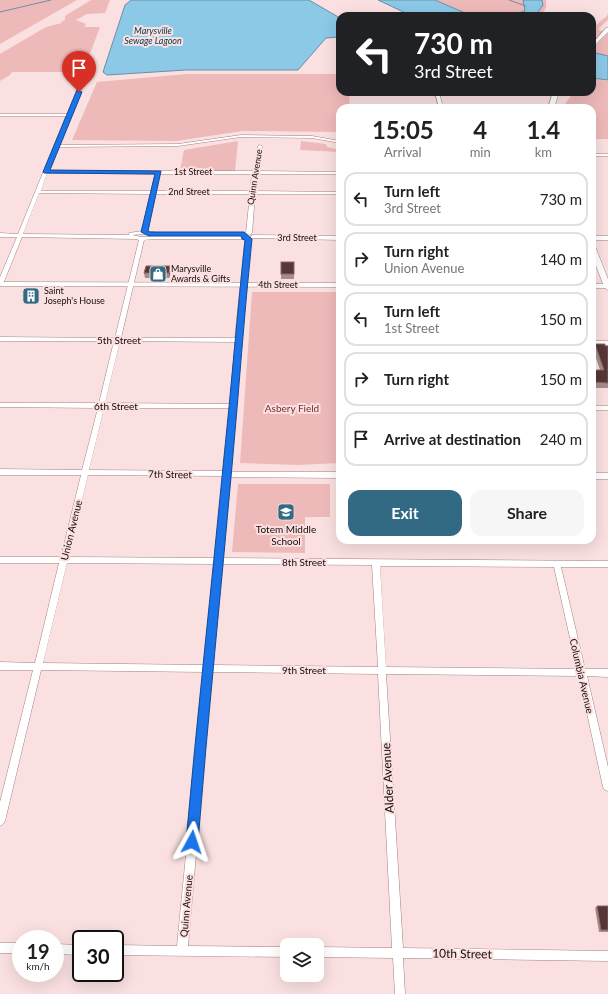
<!DOCTYPE html>
<style>
body{margin:0;font-family:Lato,sans-serif;background:#f6f6f6;color:#222;height:100vh;display:flex;flex-direction:column;font-size:15px;white-space:nowrap}
*{box-sizing:border-box;margin:0}
p{font-size:13px;color:#767676}
.icon{flex:none;width:22px;height:22px;fill:none;stroke:currentColor;stroke-width:2;stroke-linecap:round;stroke-linejoin:round}
.map{position:relative;flex:1;overflow:hidden}
.details{position:absolute;left:336px;top:104px;width:260px;height:440px;display:flex;flex-direction:column;background:#fff;border-radius:12px;box-shadow:0 4px 16px #0002}
.details>*{flex:none}
.guide{position:absolute;left:336px;top:12px;width:260px;height:84px;border-radius:12px;box-shadow:0 4px 16px #0002;background:#202124;color:#fff;overflow:hidden}
.controls{position:absolute;left:280px;top:938px;display:grid;gap:8px}
.controls a{display:grid;place-items:center;width:44px;height:44px;border-radius:8px;background:#fff;box-shadow:0 4px 16px #0002;font-size:20px}
.speed{position:absolute;left:12px;top:930px;display:flex;gap:8px;font-size:20px;font-weight:700;text-align:center}
.speed>*{display:grid;place-content:center;width:52px;height:52px;border-radius:50%;background:#fff;box-shadow:0 4px 16px #0002;line-height:1}
.speed small{font-size:10px;font-weight:400}
.speed .limit{border:2px solid #111;border-radius:6px;background:#fff;color:#111}
.pin{position:absolute;display:grid;place-items:center;width:34px;height:34px;color:#fff;margin:-41px -17px;border-radius:50% 50% 50% 0;rotate:-45deg;box-shadow:0 0 4px #0007}
.pin .icon{rotate:45deg}
.me{position:absolute;width:44px;margin:-22px;rotate:5deg;stroke-linejoin:round;filter:drop-shadow(0 0 3px #0008)}
.turn{display:flex;align-items:center;gap:14px;height:84px;padding:0 12px;font-size:18px}
.turn .icon{width:52px;height:52px;stroke-width:2.5}
.turn b{display:block;font-size:28px;line-height:34px}
.eta{display:flex;justify-content:space-evenly;align-items:center;height:68px;text-align:center}
.eta b{font-size:24px;font-weight:700;line-height:28px}
.action{display:flex;gap:8px;margin-top:auto;padding:8px 12px}
.action a{flex:1;height:46px;border-radius:12px;background:#326a84;color:#fff;font-size:16px;font-weight:700;line-height:46px;text-align:center}
.action a+a{background:#f6f6f6;color:#222}
ul{padding:0;list-style:none}
li{display:flex;align-items:center;gap:12px;height:54px;margin:0 8px 6px;padding:0 4px;border:2px solid #e0e0e0;border-radius:12px}
li div{flex:1}
li b{display:block;font-size:15px}
li em{font-style:normal}
.map>svg:first-child{display:block}
</style>
<div class="map">
<svg width="608" height="994" viewBox="0 0 608 994">
<rect width="100%" height="100%" fill="#fae0e0"/>
<g fill="#eeb9b9">
<path d="M 0,0 L 77,0 L 0,44 Z"/>
<path d="M 91,0 L 110,0 L 105,13 L 87,14 L 76,20 L 86,24 L 84,27 L 100,27 L 83,72 L 12,72 L 10,75 L 0,81 L 0,54 L 46,27 L 62,23 L 61,22 L 65,20 L 65,16 Z"/>
<path d="M 435,0 L 546,0 C 547,8 545,11 539,16 L 472,16 Z"/>
<path d="M 608,13 L 608,20 L 599,28 L 599,30 L 608,32 L 608,56 L 592,52 L 592,28 L 607,16 Z"/>
<path d="M 187,74 L 340,74 L 340,92 L 349,92 L 350,108 L 340,108 L 340,132 L 243,131 L 176,141 L 72,140 L 97,82 Z"/>
<path d="M 592,78 L 608,81 L 608,139 L 592,139 L 592,108 L 562,108 L 574,92 L 592,92 Z"/>
<path d="M 238,141 L 235,171 L 180,171 L 184,150 Z"/>
<path d="M 301,141 L 326,144 L 327,147 L 340,150 L 340,152 L 300,150 Z"/>
<path d="M 252,292 L 340,292 L 340,463 L 297,465 L 240,463 Z"/>
<path d="M 238,484 L 330,484 L 330,517 L 305,517 L 305,553 L 232,552 Z"/>
</g>
<g fill="#8cc9e7" stroke="#6990a5">
<path d="M 131,0 L 309,0 L 340,18 L 340,37 L 326,38 L 298,70 L 186,70 L 107,75 L 103,72 L 125,5 Z"/>
<path d="M 378,0 L 435,0 L 472,16 L 412,16 Z"/>
<path d="M 523,0 L 542,0 L 543,5 L 535,16 L 508,16 L 525,11 Z"/>
<path d="M 592,52 L 608,56 L 608,80 L 592,78 Z"/>
</g>
<g fill="none" stroke-linecap="round" stroke-linejoin="round">
<g stroke="#6990a5" stroke-width="1">
<path d="M 509,0 L 526,6"/>
<path d="M 0,12 L 51,0"/>
</g>
<g stroke="#a78080" stroke-width="1">
<g id="minor">
<path d="M 84,77 L 86,78 L 71,114 L 72,115 L 71,116 L 59,145 L 178,144 L 241,135 L 312,136 L 340,141 L 340,143 L 312,138 L 241,137 L 178,146 L 58,147 L 49,171 L 254,171 L 256,170 L 258,146 L 260,145 L 262,146 L 259,171 L 340,172 L 340,174 L 257,174 L 255,191 L 340,192 L 340,194 L 255,194 L 252,233 L 249,235 L 246,233 L 250,194 L 155,194 L 147,231 L 159,233 L 160,234 L 157,235 L 244,236 L 251,239 L 245,295 L 231,472 L 340,472 L 340,478 L 230,477 L 223,558 L 608,561 L 608,567 L 561,567 L 585,669 L 608,669 L 608,677 L 587,676 L 608,767 L 608,791 L 605,790 L 603,787 L 579,676 L 386,674 L 403,948 L 608,951 L 608,961 L 403,958 L 405,994 L 395,994 L 393,958 L 317,957 L 317,947 L 392,948 L 378,674 L 212,672 L 188,946 L 287,947 L 287,957 L 115,955 L 115,945 L 177,946 L 204,672 L 41,670 L 5,821 L 3,824 L 0,826 L 0,802 L 33,670 L 0,670 L 0,662 L 35,663 L 59,563 L 0,563 L 0,557 L 61,557 L 81,475 L 0,475 L 0,469 L 82,470 L 98,408 L 0,407 L 0,403 L 99,403 L 114,341 L 0,341 L 0,337 L 115,338 L 139,240 L 136,239 L 22,237 L 3,284 L 0,286 L 0,277 L 17,237 L 0,237 L 0,233 L 18,234 L 66,116 L 0,116 L 0,114 L 67,114 L 82,78 ZM 47,173 L 155,174 L 151,191 L 41,191 ZM 160,174 L 252,174 L 250,191 L 156,191 ZM 39,193 L 150,194 L 142,231 L 129,233 L 128,234 L 130,235 L 23,234 ZM 144,234 L 153,236 L 142,237 L 132,235 ZM 154,239 L 245,239 L 235,338 L 121,338 L 144,240 ZM 120,341 L 235,342 L 230,404 L 105,403 ZM 104,408 L 230,408 L 224,471 L 89,470 ZM 88,475 L 223,476 L 215,558 L 68,557 ZM 67,563 L 214,564 L 204,665 L 43,663 ZM 222,564 L 372,565 L 378,667 L 213,665 ZM 380,566 L 554,567 L 577,669 L 386,667 Z"/>
<path d="M 435,92 L 439,92 L 443,108 L 439,108 Z"/>
<rect x="592" y="154" width="16" height="2"/>
<path d="M 253,235 L 340,236 L 340,240 L 251,238 L 251,236 Z"/>
<rect x="592" y="236" width="16" height="4"/>
<rect x="592" y="341" width="16" height="4"/>
<rect x="592" y="406" width="16" height="4"/>
<rect x="592" y="473" width="16" height="6"/>
<rect x="0" y="943" width="21" height="10"/>
<path d="M 55,944 L 81,945 L 81,955 L 55,954 Z"/>
</g>
</g>
<g stroke="#a78080" stroke-width="1">
<g id="major">
<path d="M 606,28 L 608,28 L 608,32 L 592,48 L 592,44 Z"/>
<path d="M 553,92 L 559,92 L 554,108 L 548,108 Z"/>
<path d="M 592,244 L 595,246 L 608,279 L 608,290 L 605,288 L 592,288 L 592,284 L 603,284 L 592,255 Z"/>
<path d="M 0,282 L 340,283 L 340,287 L 0,286 Z"/>
</g>
</g>
<use href="#minor" fill="#fff" fill-rule="evenodd"/>
<use href="#major" fill="#fff" fill-rule="evenodd"/>
</g>
<g fill="#a88b8b">
<rect x="281" y="262" width="13" height="17"/>
<path d="M 171,271 L 169,278 L 145,278 L 144,273 Z"/>
<path d="M 35,294 L 33,300 L 24,300 L 23,296 Z"/>
<path d="M 595,344 L 608,346 L 608,388 L 592,388 L 592,370 L 600,370 L 593,349 Z"/>
<path d="M 597,906 L 608,906 L 608,932 L 599,932 L 595,908 Z"/>
</g>
<g fill="#886969">
<path d="M 170,266 L 171,271 L 169,278 L 169,273 Z"/>
<path d="M 34,290 L 35,294 L 33,300 L 32,296 Z"/>
</g>
<g fill="#573636" stroke="#886969">
<rect x="281" y="262" width="13" height="12"/>
<path d="M 146,266 L 170,266 L 169,273 L 144,273 Z"/>
<path d="M 25,290 L 34,290 L 32,296 L 23,296 Z"/>
<path d="M 595,344 L 605,344 L 605,346 L 608,346 L 608,383 L 592,382 L 592,370 L 604,370 Z"/>
<path d="M 597,906 L 608,906 L 608,930 L 601,930 Z"/>
</g>
<path fill="#1a73e8" stroke="#114b97" d="M 77,90 L 82,92 L 50,170 L 161,171 L 148,231 L 150,232 L 244,232 L 252,239 C 244,315 239,390 232,466 C 221,591 208,716 198,842 L 196,846 L 192,848 L 187,846 L 186,842 C 197,717 211,592 223,467 C 231,391 237,316 245,240 L 242,239 L 241,236 L 149,236 L 141,232 L 155,174 L 44,173 L 43,172 Z"/>
<defs>
<g id="shop-square" transform="scale(0.9)"><rect x="-9" y="-9" width="18" height="18" rx="4" fill="#326a84" stroke="#fae0e0"/><path d="M-5-2.5h2.3a2.7 3.5 0 0 1 5.4 0H5L5.5 6h-11ZM-1.5-2.5h3a1.5 2.3 0 0 0-3 0Z" fill="#fff"/></g>
<g id="building-square" transform="scale(0.9)"><rect x="-9" y="-9" width="18" height="18" rx="4" fill="#326a84" stroke="#fae0e0"/><path d="M-4-6H4V6H1V3H-1V6H-4ZM-2.5-4.3h1.7v1.8h-1.7ZM.8-4.3h1.7v1.8H.8ZM-2.5-1h1.7V.8h-1.7ZM.8-1h1.7V.8H.8Z" fill="#fff"/></g>
<g id="school-square" transform="scale(0.9)"><rect x="-9" y="-9" width="18" height="18" rx="4" fill="#326a84" stroke="#fae0e0"/><path d="M0-5L7-2L0 1L-7-2ZM-4 1L0 2.5L4 1V4Q0 6-4 4Z" fill="#fff"/></g>
</defs>
<g fill-rule="evenodd">
<use href="#shop-square" x="158" y="274"/>
<use href="#building-square" x="31" y="296"/>
<use href="#school-square" x="286" y="512"/>
</g>
<g text-anchor="middle" stroke-width="4" stroke-linejoin="round" paint-order="stroke">
<g font-size="9" font-style="italic" fill="#00374b" stroke="#fae0e0">
<text x="153" y="34">Marysville<tspan x="153" dy="10">Sewage Lagoon</tspan></text>
</g>
<g font-size="9" fill="#180a0a" stroke="#fae0e0">
<text x="193" y="175">1st Street</text>
<text transform="translate(255 177) rotate(-81)" y="3">Quinn Avenue</text>
<text x="189" y="195">2nd Street</text>
<text x="297" y="241">3rd Street</text>
<text x="278" y="288">4th Street</text>
</g>
<g font-size="9" fill="#180a0a" stroke="#fae0e0" text-anchor="start">
<text x="171" y="272">Marysville<tspan x="171" dy="10">Awards &amp; Gifts</tspan></text>
<text x="44" y="294">Saint<tspan x="44" dy="10">Joseph's House</tspan></text>
</g>
<g font-size="10" fill="#180a0a" stroke="#fae0e0">
<text x="119" y="344">5th Street</text>
<text x="116" y="410">6th Street</text>
<text transform="translate(170 474) rotate(1)" y="4">7th Street</text>
<text transform="translate(71 530) rotate(-76)" y="4">Union Avenue</text>
<text x="304" y="566">8th Street</text>
<text x="304" y="674">9th Street</text>
<text transform="translate(582 676) rotate(77)" y="4">Columbia Avenue</text>
<text transform="translate(186 906) rotate(-85)" y="4">Quinn Avenue</text>
</g>
<g font-size="10" fill="#792d33" stroke="#fae0e0">
<text x="292" y="412">Asbery Field</text>
</g>
<g font-size="10" fill="#180a0a" stroke="#fae0e0">
<text x="286" y="533">Totem Middle<tspan x="286" dy="12">School</tspan></text>
</g>
<g font-size="12" fill="#180a0a" stroke="#fae0e0">
<text transform="translate(388 778) rotate(-93)" y="4">Alder Avenue</text>
<text transform="translate(462 954) rotate(1)" y="4">10th Street</text>
</g>
</g>
</svg>
<div class="controls">
<a><svg class="icon" aria-label="layers" viewBox="0 0 24 24"><path d="M12 4l9 5-9 5-9-5zM3 14l9 5 9-5"/></svg></a>
</div>
<div class="speed"><div>19<small>km/h</small></div><div class="limit">30</div></div>
<div class="pin" style="left:79px;top:92px;background:#d93025"><svg class="icon" aria-label="arrive" viewBox="0 0 24 24"><path d="M6 21V4h12l-3 4 3 4H6"/></svg></div>
<svg class="me" style="left:192px;top:842px" viewBox="-20 -20 40 40"><path d="M0-17L14 15 0 8-14 15z" fill="#1a73e8" stroke="#fff" stroke-width="4"/></svg>
<div class="guide">
<div class="turn"><svg class="icon" aria-label="left" viewBox="0 0 24 24"><path d="M17 20v-9H6M10 6l-5 5 5 5"/></svg><div><b>730 m</b>3rd Street</div></div>
</div>
<section class="details">
<div class="eta">
<div><b>15:05</b><p>Arrival</p></div>
<div><b>4</b><p>min</p></div>
<div><b>1.4</b><p>km</p></div>
</div>
<ul>
<li><svg class="icon" aria-label="left" viewBox="0 0 24 24"><path d="M17 20v-9H6M10 6l-5 5 5 5"/></svg><div><b>Turn left</b><p>3rd Street</p></div><em>730 m</em></li>
<li><svg class="icon" aria-label="right" viewBox="0 0 24 24"><path d="M7 20v-9h11M14 6l5 5-5 5"/></svg><div><b>Turn right</b><p>Union Avenue</p></div><em>140 m</em></li>
<li><svg class="icon" aria-label="left" viewBox="0 0 24 24"><path d="M17 20v-9H6M10 6l-5 5 5 5"/></svg><div><b>Turn left</b><p>1st Street</p></div><em>150 m</em></li>
<li><svg class="icon" aria-label="right" viewBox="0 0 24 24"><path d="M7 20v-9h11M14 6l5 5-5 5"/></svg><div><b>Turn right</b></div><em>150 m</em></li>
<li><svg class="icon" aria-label="arrive" viewBox="0 0 24 24"><path d="M6 21V4h12l-3 4 3 4H6"/></svg><div><b>Arrive at destination</b></div><em>240 m</em></li>
</ul>
<div class="action"><a>Exit</a><a>Share</a></div>
</section>
</div>
